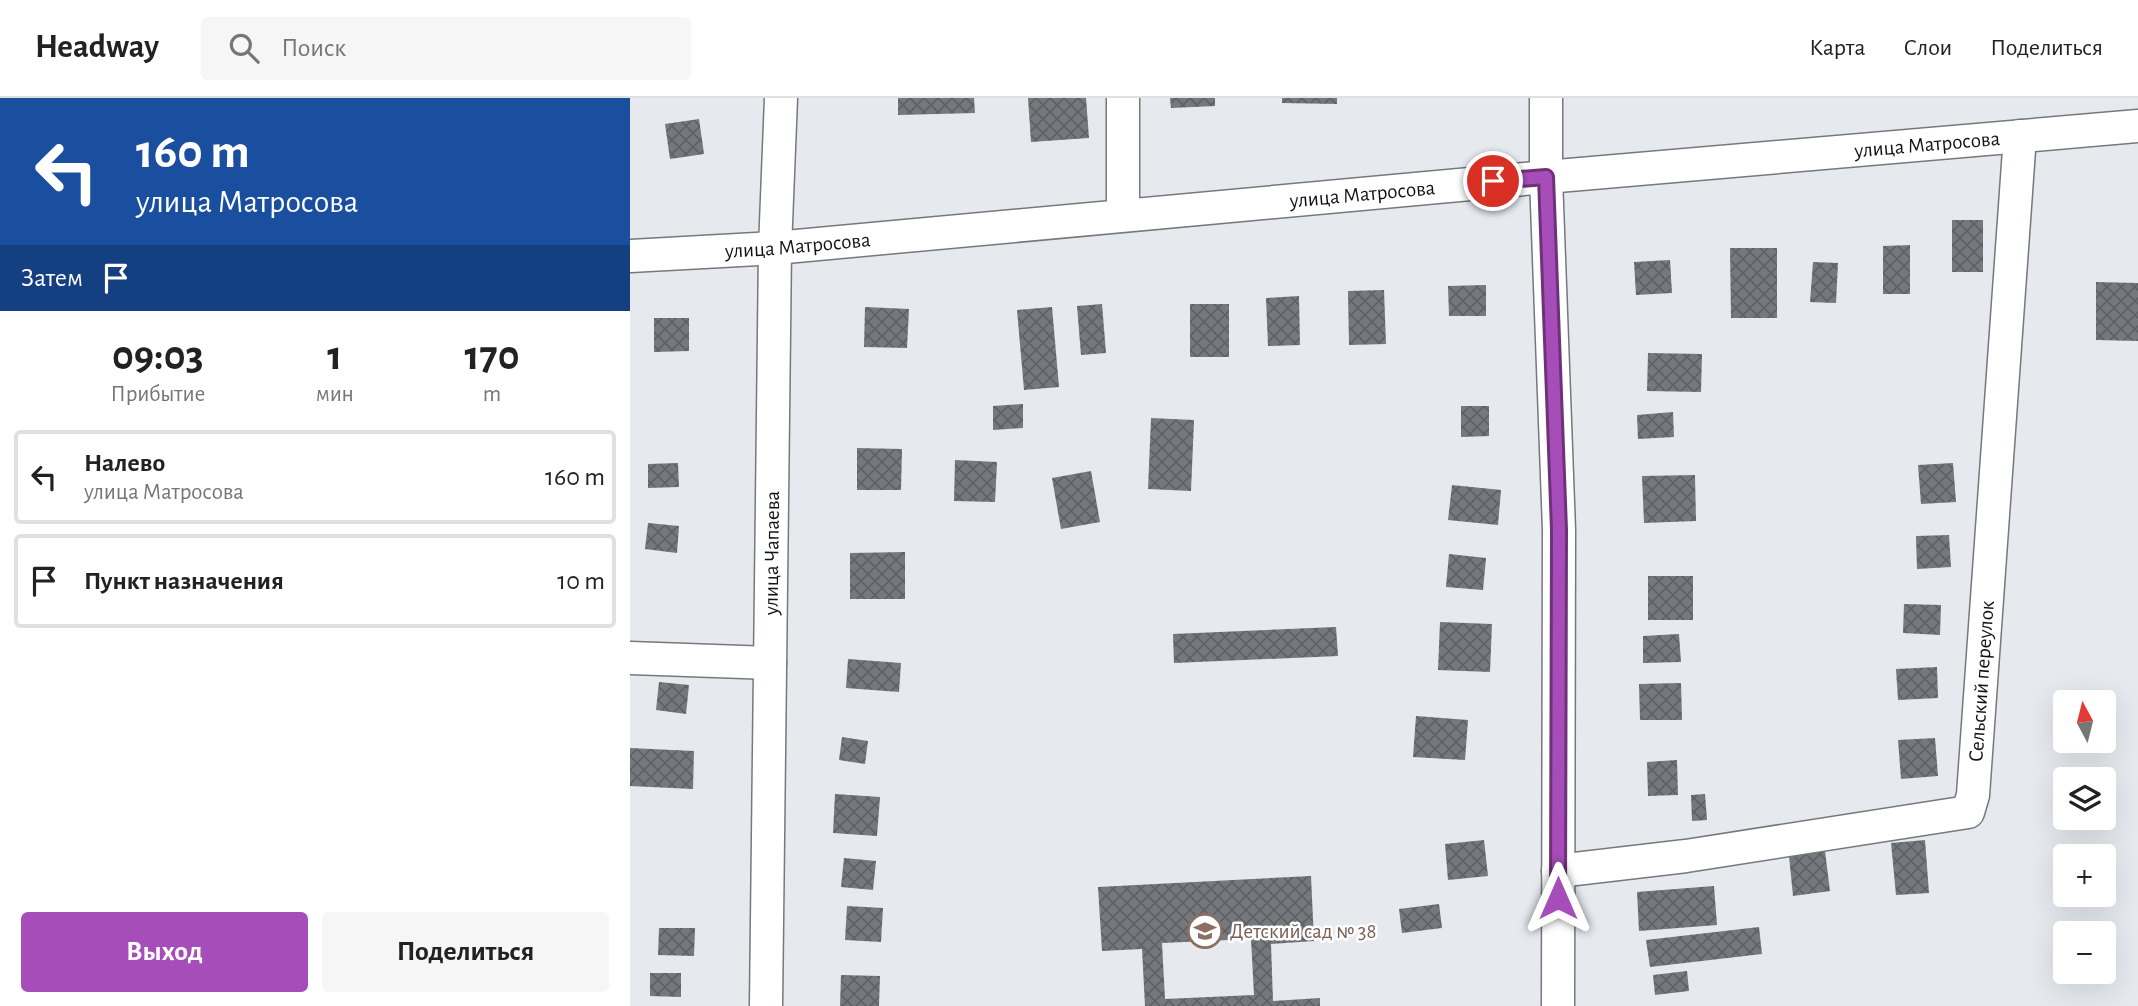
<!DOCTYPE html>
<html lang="ru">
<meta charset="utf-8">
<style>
body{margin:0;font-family:"Alegreya Sans",sans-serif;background:#f6f6f6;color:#222;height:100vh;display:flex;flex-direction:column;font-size:26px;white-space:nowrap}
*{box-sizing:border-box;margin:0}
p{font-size:23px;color:#767676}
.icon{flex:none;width:38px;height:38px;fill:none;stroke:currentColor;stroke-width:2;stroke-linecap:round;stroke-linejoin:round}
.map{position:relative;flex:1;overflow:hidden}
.panel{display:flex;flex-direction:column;background:#fff;width:630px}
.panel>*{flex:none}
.hud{background:#1a4fa0;color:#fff;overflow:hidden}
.needle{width:46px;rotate:353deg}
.controls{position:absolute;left:1423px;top:592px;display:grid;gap:14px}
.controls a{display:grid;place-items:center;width:63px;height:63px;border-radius:7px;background:#fff;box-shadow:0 7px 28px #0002;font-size:35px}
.pin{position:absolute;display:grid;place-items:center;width:60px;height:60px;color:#fff;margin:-30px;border:4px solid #fff;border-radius:50%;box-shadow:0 2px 7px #0007}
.me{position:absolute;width:77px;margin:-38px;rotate:0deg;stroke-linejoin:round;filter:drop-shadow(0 0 5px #0008)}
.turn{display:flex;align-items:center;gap:24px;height:147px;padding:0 21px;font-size:32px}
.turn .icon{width:91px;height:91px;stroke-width:2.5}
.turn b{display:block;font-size:49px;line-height:60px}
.then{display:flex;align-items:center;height:66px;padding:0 21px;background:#0003;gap:14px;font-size:26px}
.eta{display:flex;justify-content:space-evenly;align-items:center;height:119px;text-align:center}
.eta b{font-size:42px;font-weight:600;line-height:49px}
.action{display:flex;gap:14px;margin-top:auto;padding:14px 21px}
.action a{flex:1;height:80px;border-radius:7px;background:#a74db9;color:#fff;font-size:28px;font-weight:600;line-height:80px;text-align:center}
.action a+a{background:#f6f6f6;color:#222}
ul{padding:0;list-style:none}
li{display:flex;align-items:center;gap:21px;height:94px;margin:0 14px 10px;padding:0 7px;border:4px solid #e0e0e0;border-radius:7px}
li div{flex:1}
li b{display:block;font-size:26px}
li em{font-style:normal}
header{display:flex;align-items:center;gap:42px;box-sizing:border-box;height:98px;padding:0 35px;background:#fff;border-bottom:2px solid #e0e0e0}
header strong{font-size:33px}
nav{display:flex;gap:38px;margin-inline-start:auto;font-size:24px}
.search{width:490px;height:63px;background:#f6f6f6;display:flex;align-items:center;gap:18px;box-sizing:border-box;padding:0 24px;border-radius:7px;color:#767676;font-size:26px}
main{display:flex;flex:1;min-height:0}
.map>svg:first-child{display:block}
</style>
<header>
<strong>Headway</strong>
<div class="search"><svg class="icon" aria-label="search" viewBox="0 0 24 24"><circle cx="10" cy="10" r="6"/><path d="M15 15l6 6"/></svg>Поиск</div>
<nav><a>Карта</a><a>Слои</a><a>Поделиться</a></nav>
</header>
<main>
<section class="panel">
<div class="hud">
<div class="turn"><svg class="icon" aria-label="left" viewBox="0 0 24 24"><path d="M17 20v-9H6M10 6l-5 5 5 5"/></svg><div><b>160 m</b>улица Матросова</div></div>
<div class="then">Затем<svg class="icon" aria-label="arrive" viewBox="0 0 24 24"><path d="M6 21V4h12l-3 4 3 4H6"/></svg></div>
</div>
<div class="eta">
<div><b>09:03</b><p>Прибытие</p></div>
<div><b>1</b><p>мин</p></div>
<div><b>170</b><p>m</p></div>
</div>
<ul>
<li><svg class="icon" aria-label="left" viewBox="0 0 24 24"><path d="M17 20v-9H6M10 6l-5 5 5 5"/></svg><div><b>Налево</b><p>улица Матросова</p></div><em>160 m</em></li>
<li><svg class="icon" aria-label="arrive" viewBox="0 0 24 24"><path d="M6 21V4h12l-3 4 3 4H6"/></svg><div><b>Пункт назначения</b></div><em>10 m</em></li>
</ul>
<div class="action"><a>Выход</a><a>Поделиться</a></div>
</section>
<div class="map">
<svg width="1508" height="908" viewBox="0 0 1508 908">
<defs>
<pattern id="building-cross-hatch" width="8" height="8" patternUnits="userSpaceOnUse" patternTransform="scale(1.75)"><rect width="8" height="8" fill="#75787d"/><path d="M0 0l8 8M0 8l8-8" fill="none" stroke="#5f6165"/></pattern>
</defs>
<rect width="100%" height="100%" fill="#e6eaef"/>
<g fill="url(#building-cross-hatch)" fill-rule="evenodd">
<path d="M 268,0 L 344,0 L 345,15 L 268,17 Z"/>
<path d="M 398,0 L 456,0 L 459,40 L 401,44 Z"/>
<path d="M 540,0 L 585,0 L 585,8 L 541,10 Z"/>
<path d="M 652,0 L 707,0 L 707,6 L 652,5 Z"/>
<path d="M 69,21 L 74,56 L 40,61 L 35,26 Z"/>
<rect x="1322" y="122" width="31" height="52"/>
<path d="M 1280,147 L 1280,196 L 1253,196 L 1253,148 Z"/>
<path d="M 1100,150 L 1147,150 L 1147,220 L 1101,220 Z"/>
<path d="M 1040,162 L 1042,195 L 1006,197 L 1004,164 Z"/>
<path d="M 1183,164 L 1208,165 L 1206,205 L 1180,204 Z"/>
<path d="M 1466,184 L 1508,185 L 1508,243 L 1466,242 Z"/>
<path d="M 856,187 L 856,218 L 819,218 L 818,188 Z"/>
<path d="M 754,192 L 756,246 L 719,247 L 718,193 Z"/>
<path d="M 669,198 L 670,247 L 638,248 L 636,200 Z"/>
<path d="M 472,206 L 476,255 L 451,257 L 447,208 Z"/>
<rect x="560" y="206" width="39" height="53"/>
<path d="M 235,209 L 279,211 L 277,250 L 234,249 Z"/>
<path d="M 422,209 L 429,289 L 394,292 L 387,212 Z"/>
<path d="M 24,220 L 59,220 L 59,253 L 24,254 Z"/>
<path d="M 1018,255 L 1072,256 L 1071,294 L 1017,293 Z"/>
<path d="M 393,306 L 393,330 L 363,332 L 363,308 Z"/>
<path d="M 831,308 L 859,308 L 859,338 L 831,339 Z"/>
<path d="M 1043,314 L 1044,339 L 1008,341 L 1007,317 Z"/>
<path d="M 521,320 L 564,322 L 561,393 L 518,391 Z"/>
<path d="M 227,350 L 272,351 L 271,392 L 227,392 Z"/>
<path d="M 325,362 L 367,364 L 365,404 L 324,403 Z"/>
<path d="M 48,365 L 49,389 L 18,390 L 18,366 Z"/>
<path d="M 1323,365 L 1326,404 L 1291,406 L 1288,367 Z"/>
<path d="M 461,373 L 470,424 L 431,431 L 422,380 Z"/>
<path d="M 1065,377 L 1066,423 L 1014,425 L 1012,378 Z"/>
<path d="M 822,387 L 871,392 L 868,427 L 818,422 Z"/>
<path d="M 18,425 L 49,428 L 47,455 L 15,451 Z"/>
<path d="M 1319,437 L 1321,469 L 1287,471 L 1286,438 Z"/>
<path d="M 275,454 L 275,501 L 220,501 L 220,455 Z"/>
<path d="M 819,456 L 856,460 L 853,492 L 816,489 Z"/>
<rect x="1018" y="478" width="45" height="44"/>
<path d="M 1274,506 L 1311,507 L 1310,537 L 1273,535 Z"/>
<path d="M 810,524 L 862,526 L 860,574 L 808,572 Z"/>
<path d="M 706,529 L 708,558 L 544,565 L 543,536 Z"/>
<path d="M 1049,536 L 1051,564 L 1013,565 L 1013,538 Z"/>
<path d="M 218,561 L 271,565 L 269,594 L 216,590 Z"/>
<path d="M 1307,569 L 1308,600 L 1268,602 L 1266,571 Z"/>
<path d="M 29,584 L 59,587 L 56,616 L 26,612 Z"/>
<path d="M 1051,585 L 1052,622 L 1010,622 L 1009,586 Z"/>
<path d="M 786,618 L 838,622 L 835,662 L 783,659 Z"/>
<path d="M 212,639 L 238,643 L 235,666 L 209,662 Z"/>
<path d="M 1305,640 L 1308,678 L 1271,681 L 1268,642 Z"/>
<path d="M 0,650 L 64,653 L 63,691 L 0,688 Z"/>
<path d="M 1047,662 L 1048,697 L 1018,698 L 1017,664 Z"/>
<path d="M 205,696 L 250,699 L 247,738 L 203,735 Z"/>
<path d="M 1075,696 L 1077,722 L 1062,723 L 1061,697 Z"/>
<path d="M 854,742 L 858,778 L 818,782 L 815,746 Z"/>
<path d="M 1295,742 L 1299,795 L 1266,797 L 1261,745 Z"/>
<path d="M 1195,753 L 1200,793 L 1163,798 L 1159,758 Z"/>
<path d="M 214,760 L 246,763 L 243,792 L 211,789 Z"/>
<path d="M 681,778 L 684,843 L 641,846 L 643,903 L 690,900 L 690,908 L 515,908 L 512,851 L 472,853 L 468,789 ZM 621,841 L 624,897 L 535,901 L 532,845 Z"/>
<path d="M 1084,788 L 1087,827 L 1009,833 L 1007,794 Z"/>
<path d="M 809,806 L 812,830 L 772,835 L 769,811 Z"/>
<path d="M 217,808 L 253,810 L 251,844 L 215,842 Z"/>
<path d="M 1129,829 L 1132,856 L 1020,869 L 1016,842 Z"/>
<path d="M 29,830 L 65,830 L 64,858 L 28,857 Z"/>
<path d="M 1057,873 L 1059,893 L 1025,897 L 1023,877 Z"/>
<path d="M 20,875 L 51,875 L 51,899 L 20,898 Z"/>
<path d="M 211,877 L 250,878 L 249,908 L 210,908 Z"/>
</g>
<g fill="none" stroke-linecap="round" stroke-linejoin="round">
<g stroke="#75787d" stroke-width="35">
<g id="minor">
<path d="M 493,0 L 493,117"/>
<path d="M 916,0 L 916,79 L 929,432 L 928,908"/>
<path id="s1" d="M 0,158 L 145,150 L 916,79 L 1508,28"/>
<path d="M 0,560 L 140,565"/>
<path id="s2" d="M 928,773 L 1056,758 L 1338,714 L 1343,697 L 1390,38"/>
<path id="s3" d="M 136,908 L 145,150 L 151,0"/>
</g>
</g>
<use href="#minor" stroke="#fff" stroke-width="32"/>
</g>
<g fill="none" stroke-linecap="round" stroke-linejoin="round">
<g stroke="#6d3278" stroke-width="18">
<path id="route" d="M 863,83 L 916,79 L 929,432 L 928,800"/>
</g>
<use href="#route" stroke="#a74db9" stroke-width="12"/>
</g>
<defs>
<g id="school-ring" transform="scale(1.75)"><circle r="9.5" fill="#fff" stroke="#8d6e63" stroke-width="1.5"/><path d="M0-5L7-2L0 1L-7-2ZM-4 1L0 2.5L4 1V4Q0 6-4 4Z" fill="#8d6e63"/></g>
</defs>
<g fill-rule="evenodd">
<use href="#school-ring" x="575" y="833"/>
</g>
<g text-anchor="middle" stroke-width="5" stroke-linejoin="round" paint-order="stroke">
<g font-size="21" fill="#111214" stroke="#fff">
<text dy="7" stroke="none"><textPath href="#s1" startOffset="1302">улица Матросова</textPath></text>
<text dy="7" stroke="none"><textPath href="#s1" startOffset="735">улица Матросова</textPath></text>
<text dy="7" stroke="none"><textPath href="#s1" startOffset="168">улица Матросова</textPath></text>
<text dy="7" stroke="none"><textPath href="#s3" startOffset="453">улица Чапаева</textPath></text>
<text dy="7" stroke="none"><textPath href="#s2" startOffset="546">Сельский переулок</textPath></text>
</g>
<g font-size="21" fill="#785e54" stroke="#fff" text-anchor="start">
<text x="600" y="840">Детский сад № 38</text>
</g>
</g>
</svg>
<div class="controls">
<a><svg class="needle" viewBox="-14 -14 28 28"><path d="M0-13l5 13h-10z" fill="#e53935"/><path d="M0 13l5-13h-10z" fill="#767676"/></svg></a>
<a><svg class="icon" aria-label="layers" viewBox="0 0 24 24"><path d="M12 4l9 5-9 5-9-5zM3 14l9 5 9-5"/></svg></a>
<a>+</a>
<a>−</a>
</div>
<div class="pin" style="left:863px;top:83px;background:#d93025"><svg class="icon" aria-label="arrive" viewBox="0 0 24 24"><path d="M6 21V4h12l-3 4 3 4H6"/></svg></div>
<svg class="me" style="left:928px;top:800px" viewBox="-20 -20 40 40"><path d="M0-17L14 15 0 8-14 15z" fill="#a74db9" stroke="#fff" stroke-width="4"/></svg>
</div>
</main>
